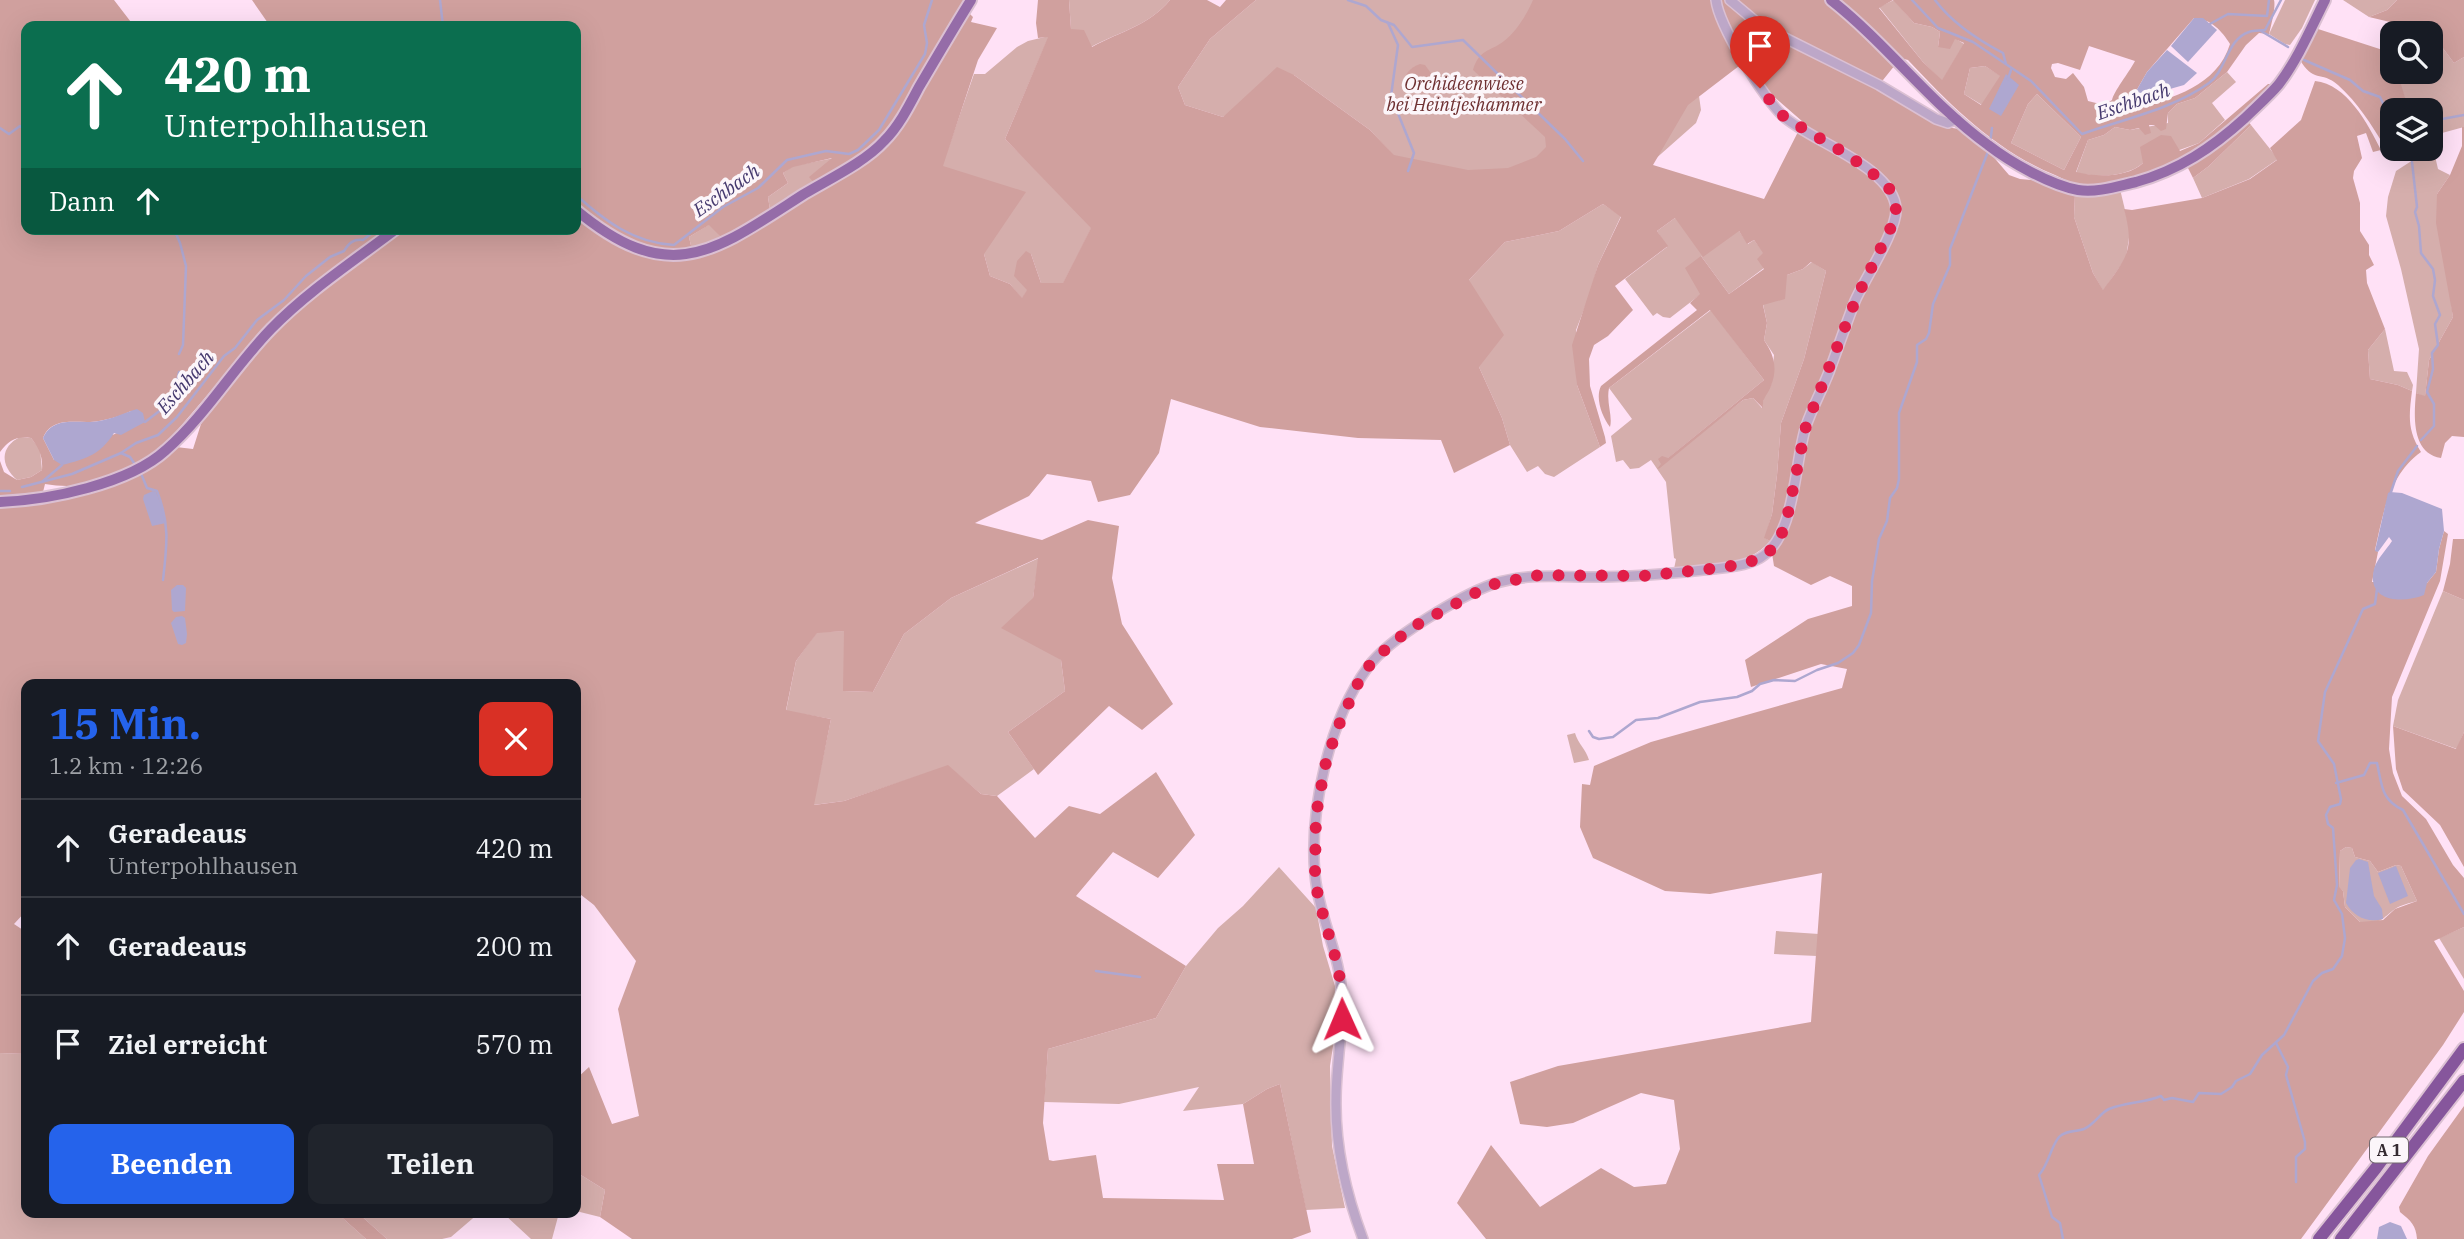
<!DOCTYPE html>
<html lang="de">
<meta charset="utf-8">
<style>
body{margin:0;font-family:"IBM Plex Serif",serif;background:#20242c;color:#f1f3f6;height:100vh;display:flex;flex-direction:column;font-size:26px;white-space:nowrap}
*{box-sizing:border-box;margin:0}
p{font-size:23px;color:#9ea1a6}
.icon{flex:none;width:38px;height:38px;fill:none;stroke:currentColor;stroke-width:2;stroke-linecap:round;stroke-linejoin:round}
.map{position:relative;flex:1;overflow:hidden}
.details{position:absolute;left:21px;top:679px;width:560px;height:539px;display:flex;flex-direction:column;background:#171b24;border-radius:14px;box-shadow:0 7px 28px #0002}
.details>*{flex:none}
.top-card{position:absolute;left:21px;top:21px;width:560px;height:214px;border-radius:14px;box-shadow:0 7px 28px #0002;background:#0b6e4f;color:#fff;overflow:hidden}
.controls{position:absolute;left:2380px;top:21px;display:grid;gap:14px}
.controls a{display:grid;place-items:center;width:63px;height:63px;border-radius:14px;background:#171b24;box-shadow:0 7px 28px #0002;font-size:35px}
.pin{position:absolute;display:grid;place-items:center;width:60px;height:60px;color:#fff;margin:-72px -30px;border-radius:50% 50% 50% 0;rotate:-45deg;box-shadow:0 0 7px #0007}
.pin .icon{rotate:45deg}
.me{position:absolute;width:77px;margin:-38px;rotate:359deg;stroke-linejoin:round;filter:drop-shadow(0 0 5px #0008)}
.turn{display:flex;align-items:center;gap:24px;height:147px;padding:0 28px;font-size:32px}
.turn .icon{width:91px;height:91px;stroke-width:2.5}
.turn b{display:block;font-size:49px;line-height:60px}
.then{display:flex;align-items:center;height:66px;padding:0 28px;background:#0003;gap:14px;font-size:26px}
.round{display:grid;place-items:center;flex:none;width:74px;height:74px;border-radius:14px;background:#20242c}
.head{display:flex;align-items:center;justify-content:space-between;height:119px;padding:0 28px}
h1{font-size:42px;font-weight:700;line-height:52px;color:#2563eb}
.button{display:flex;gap:14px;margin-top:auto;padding:14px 28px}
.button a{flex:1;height:80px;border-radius:14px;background:#2563eb;color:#fff;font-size:28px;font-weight:700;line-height:80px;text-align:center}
.button a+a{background:#20242c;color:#f1f3f6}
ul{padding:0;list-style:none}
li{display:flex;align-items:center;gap:21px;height:98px;padding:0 28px;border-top:2px solid #363941}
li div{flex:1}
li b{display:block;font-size:26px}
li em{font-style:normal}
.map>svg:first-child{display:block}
</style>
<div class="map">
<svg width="2464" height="1239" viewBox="0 0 2464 1239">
<rect width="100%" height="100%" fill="#ffe1f6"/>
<g fill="#d5aeac">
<path d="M 1069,0 L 1170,0 C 1150,25 1119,32 1091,47 L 1071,29 Z"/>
<path d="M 1256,0 L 1648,0 L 1699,96 L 1701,110 L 1696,123 L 1653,161 L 1591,176 L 1438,203 L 1370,130 L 1294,75 L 1223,117 L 1185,105 L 1178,87 L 1210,39 Z"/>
<path d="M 1894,0 L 1914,23 L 1932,27 L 1940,32 L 1938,47 L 1955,38 L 1964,44 L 1942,81 L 1923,62 L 1879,7 Z"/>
<path d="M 2285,0 L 2315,0 L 2302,28 L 2290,45 L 2285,44 L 2269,34 Z"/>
<path d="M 2343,0 L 2397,0 L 2387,10 L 2369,17 Z"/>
<path d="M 1049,36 L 1005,139 L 1092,227 L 1063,284 L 1041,283 L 1031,254 L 1027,291 L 1022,299 L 1010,284 L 990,276 L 984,254 L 942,166 L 974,74 L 985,74 L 1017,47 L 1028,41 Z"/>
<path d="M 2439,43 L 2454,63 L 2464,57 L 2464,127 L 2442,133 L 2431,142 L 2431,110 L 2409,110 L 2396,73 L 2431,72 L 2431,47 Z"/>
<path d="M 1985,66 L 2001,76 L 1982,105 L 1964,94 L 1970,68 Z"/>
<path d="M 2227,72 L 2236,82 L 2212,103 L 2225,120 L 2199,143 L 2143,163 C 2126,178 2096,177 2076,173 L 2088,140 L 2104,135 L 2115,127 L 2130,130 L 2168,123 L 2168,113 L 2177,104 L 2195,98 Z"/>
<path d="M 2037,94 L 2081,137 L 2064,170 L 2011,143 L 2028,104 Z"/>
<path d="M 2251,125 L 2278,159 L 2249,179 L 2202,198 L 2193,178 L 2209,166 Z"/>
<path d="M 2430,149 L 2435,156 L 2438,169 L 2450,175 L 2437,194 L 2453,317 L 2429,360 L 2425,397 L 2416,393 L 2419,349 L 2401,269 L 2386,216 L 2388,197 L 2396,171 Z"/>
<path d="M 834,158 L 814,183 L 770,210 L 768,197 L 788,183 L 783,173 L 793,166 Z"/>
<path d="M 2120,189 L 2130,231 L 2126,258 L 2103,291 L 2093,273 L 2074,217 L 2075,194 Z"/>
<path d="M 1603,204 L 1621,216 L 1598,265 L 1590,294 L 1576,330 L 1577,385 L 1600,447 L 1554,477 L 1545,474 L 1538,466 L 1527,472 L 1510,445 L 1502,418 L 1479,367 L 1469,280 L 1505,242 L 1559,231 Z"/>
<path d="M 1675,218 L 1739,231 L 1748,244 L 1754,240 L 1764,253 L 1764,268 L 1729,294 L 1701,256 L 1701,294 L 1670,318 L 1663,317 L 1657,313 L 1653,316 L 1625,279 L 1667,247 L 1657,231 Z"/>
<path d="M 710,224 L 723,239 L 692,250 L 689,237 Z"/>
<path d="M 1812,262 L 1826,271 L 1804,359 L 1781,423 L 1777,475 L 1772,514 L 1765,538 L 1770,541 C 1748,568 1706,566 1674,569 L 1676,559 L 1674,558 L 1666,482 L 1651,460 L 1639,468 L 1630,469 L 1623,460 L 1616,462 L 1611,436 L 1632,419 L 1609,388 L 1711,310 L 1764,380 L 1661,464 L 1743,400 L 1753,398 L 1762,408 L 1764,396 L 1771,385 L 1774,355 L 1764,340 L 1767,323 L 1763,304 L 1787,275 L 1803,269 Z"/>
<path d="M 2385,329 L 2394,371 L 2407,372 L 2413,385 L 2412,391 L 2398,385 L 2370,379 L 2368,350 Z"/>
<path d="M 20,437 L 31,438 L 40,449 L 42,470 L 31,477 L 17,480 C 0,465 0,447 20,437 Z"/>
<path d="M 1039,558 L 1033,598 L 1061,660 L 1065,691 L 1008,732 L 1034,769 L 997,796 L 981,794 L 948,766 L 844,801 L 813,805 L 831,719 L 786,711 L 796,661 L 817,632 L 844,631 L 844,691 L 873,692 L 904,634 L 951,598 Z"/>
<path d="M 2443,591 L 2464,600 L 2464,732 L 2457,749 L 2393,726 L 2398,700 Z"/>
<path d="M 1575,733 C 1578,744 1586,749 1589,760 L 1574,763 L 1567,735 Z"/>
<path d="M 2346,847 L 2352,848 L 2355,857 L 2370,861 L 2378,872 L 2396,865 L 2401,866 L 2417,901 C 2410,903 2401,905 2395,909 C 2379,921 2383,923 2360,922 L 2345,907 L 2343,891 L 2339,888 L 2340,851 Z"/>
<path d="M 1279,867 L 1316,908 L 1323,946 L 1335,986 L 1334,1040 L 1330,1066 L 1332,1146 L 1345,1208 L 1306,1210 L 1280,1084 L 1267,1089 L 1243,1104 L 1183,1111 L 1199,1087 L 1119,1104 L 1044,1102 L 1048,1049 L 1156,1018 L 1186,966 L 1218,928 L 1243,906 Z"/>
<path d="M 2464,927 L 2464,979 L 2439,938 Z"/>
<path d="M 1776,931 L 1819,934 L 1817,956 L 1774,954 Z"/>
<path d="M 0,1053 L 26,1054 L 26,1213 L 337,1213 L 366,1239 L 0,1239 Z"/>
<path d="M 576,1172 L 605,1190 L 600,1217 L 576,1211 Z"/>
<path d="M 358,1213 L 479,1213 L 451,1237 L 442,1239 L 387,1239 Z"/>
<path d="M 494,1213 L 559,1213 L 552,1239 L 531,1239 L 504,1214 Z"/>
</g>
<g fill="#d0a09e" fill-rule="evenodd">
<path d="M 0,0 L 114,0 L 134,26 L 26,26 L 26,229 L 390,229 L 252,343 L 163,447 C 141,463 94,487 67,486 C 60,486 52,485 45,484 L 43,492 L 0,497 L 0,461 L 4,472 L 17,480 L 31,477 L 42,470 C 43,456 39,448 31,438 C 16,436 9,440 0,452 ZM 131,411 L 117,433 L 54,460 L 43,438 C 53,414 80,425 99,421 C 110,419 121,416 131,411 Z"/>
<path d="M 252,0 L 966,0 L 890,128 L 881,139 L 860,155 L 814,183 L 809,177 L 832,158 L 793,167 L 783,173 L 788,183 L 768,197 L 770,210 L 723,239 L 709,225 L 689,237 L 692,250 C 647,254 610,232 576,204 L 576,26 L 270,26 Z"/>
<path d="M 1038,0 L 1069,0 L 1071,29 L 1084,30 L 1092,47 C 1119,32 1150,25 1170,0 L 1207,0 L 1220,7 L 1226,0 L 1256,0 L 1210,39 L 1178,87 L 1185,105 L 1223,117 L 1277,67 L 1294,75 L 1370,130 L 1394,155 L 1468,170 L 1508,168 L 1536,157 L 1546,147 L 1545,137 L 1473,70 C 1479,49 1490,52 1504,41 C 1516,32 1527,14 1533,0 L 1825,0 L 1855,25 L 1895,65 L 1883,80 L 1880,92 L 1940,126 L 1959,129 L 1967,134 L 1991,154 L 2009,175 L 2020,179 L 2043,181 L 2075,194 L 2074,217 L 2093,273 L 2103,290 C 2127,257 2135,250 2124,209 L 2132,210 L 2202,198 L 2250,179 L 2277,160 L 2270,148 L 2301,120 L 2315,81 C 2347,84 2368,124 2381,150 L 2373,152 L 2366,133 L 2357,136 L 2362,158 L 2354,171 L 2353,178 L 2360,203 L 2360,231 L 2369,245 L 2369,255 L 2374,265 L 2366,270 L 2367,283 L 2385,329 L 2368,350 L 2370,379 L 2398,385 L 2412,391 C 2409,416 2407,430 2421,452 C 2389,475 2383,514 2375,550 L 2378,552 L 2372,582 L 2427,583 L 2436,572 L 2439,549 L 2444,531 L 2448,534 L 2440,581 L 2392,697 L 2389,749 L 2393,773 L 2402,796 L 2426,819 L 2453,865 L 2464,878 L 2464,927 L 2434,941 L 2464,991 L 2464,1012 L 2443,1045 L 2301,1239 L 1486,1239 L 1457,1203 L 1491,1145 L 1540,1207 L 1601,1168 L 1634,1187 L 1666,1184 L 1680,1149 L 1674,1100 L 1641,1093 L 1573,1123 L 1547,1127 L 1520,1124 L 1510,1082 L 1558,1066 L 1811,1022 L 1822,873 L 1710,894 L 1665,891 L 1593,858 L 1580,827 L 1582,784 L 1590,785 L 1594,766 L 1651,742 L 1842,688 L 1847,669 L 1821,664 L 1751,687 L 1745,660 L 1808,619 L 1852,606 L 1852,586 L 1830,576 L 1811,585 L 1774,566 L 1770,541 L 1764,538 L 1772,514 L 1777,475 L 1781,423 L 1804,359 L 1826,271 L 1811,262 L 1803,269 L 1787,275 L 1785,299 L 1763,305 L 1767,323 L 1764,340 C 1774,355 1778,368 1771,386 C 1768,395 1762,397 1763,408 L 1753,398 L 1743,400 L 1660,468 L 1657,469 L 1661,464 L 1658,459 L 1662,456 L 1668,458 L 1764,380 L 1710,310 L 1609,388 C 1606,403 1613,416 1610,427 C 1602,417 1595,398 1601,386 L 1697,310 L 1690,303 L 1700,294 L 1685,268 L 1701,256 L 1729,294 L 1764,269 L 1757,259 L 1763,253 L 1754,240 L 1747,244 L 1739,231 L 1703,257 L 1675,218 L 1657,231 L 1668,246 L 1615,286 L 1633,310 L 1608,336 L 1594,345 L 1589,359 L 1590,386 L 1605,437 L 1606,443 L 1600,447 L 1577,385 L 1572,345 L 1598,265 L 1621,217 L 1603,204 L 1559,231 L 1505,242 L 1469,280 L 1504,335 L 1479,367 L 1502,418 L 1510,445 L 1454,473 L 1441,440 L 1358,438 L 1260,427 L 1171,399 L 1159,453 L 1130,495 L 1098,502 L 1091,481 L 1047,474 L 1029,496 L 975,523 L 1042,540 L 1088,520 L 1119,526 L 1112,578 L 1122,624 L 1173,704 L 1142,730 L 1109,706 L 1038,775 L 1008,732 L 1065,691 L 1061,660 L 1001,628 L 1033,598 L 1038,558 L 951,598 L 904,634 L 873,692 L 843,691 L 844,631 L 817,633 L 796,661 L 786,710 L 831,719 L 814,805 L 844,801 L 948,765 L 981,794 L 997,796 L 1035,838 L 1069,806 L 1100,814 L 1156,772 L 1195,835 L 1158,878 L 1113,852 L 1076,896 L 1186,966 L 1156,1018 L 1048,1049 L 1043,1123 L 1049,1160 L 1053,1161 L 1096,1155 L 1103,1198 L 1224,1200 L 1217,1164 L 1254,1164 L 1243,1104 L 1267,1089 L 1280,1084 L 1311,1232 L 1292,1239 L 632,1239 L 600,1217 L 605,1190 L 576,1172 L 576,1079 L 589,1067 L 612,1124 L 639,1116 L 618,1009 L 636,961 L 594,905 L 576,891 L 576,684 L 26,684 L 26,911 L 14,924 L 26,932 L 26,1054 L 0,1053 L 0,506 L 88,490 L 176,447 L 193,449 L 201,424 L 214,401 L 272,333 L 317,295 L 403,229 L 576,229 L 576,216 C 623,254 672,273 730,246 L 874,154 L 968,12 L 973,17 L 971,22 L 997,28 L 978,60 L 943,166 L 1026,192 L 984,254 L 990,276 L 1010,284 L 1022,298 L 1027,290 L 1014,276 L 1017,261 L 1026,251 L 1031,254 L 1041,283 L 1063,283 L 1091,228 L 1005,139 L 1048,37 L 1038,38 L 1036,23 ZM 1739,66 L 1803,122 L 1764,199 L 1653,165 L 1688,105 ZM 2346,847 L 2352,848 L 2355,857 L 2370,861 L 2378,872 L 2396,865 L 2401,866 L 2417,901 L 2395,909 L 2383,920 L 2360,922 L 2345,907 L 2343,891 L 2339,887 L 2340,851 Z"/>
<path d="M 1837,0 L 2274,0 C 2276,6 2271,26 2269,34 L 2259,33 L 2246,45 L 2227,72 L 2195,98 L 2177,104 L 2168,113 L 2166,129 L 2161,131 L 2154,125 L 2149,125 L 2151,133 L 2145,135 L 2139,128 L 2130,130 L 2115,127 L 2104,135 L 2088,140 L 2076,172 C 2096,177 2127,178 2143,163 L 2140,147 L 2161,135 L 2171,136 L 2180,151 L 2199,143 L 2268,84 L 2272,84 C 2250,107 2228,131 2201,150 C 2178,166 2118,187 2090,187 C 2078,187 2066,180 2055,175 C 1996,151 1951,106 1908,60 L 1900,58 ZM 1893,0 L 1914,23 L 1932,27 L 1940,32 L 1938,47 L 1950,49 L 1955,39 L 1964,43 L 1942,80 L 1923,62 L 1879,8 ZM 2194,18 C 2211,19 2222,31 2230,44 C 2217,86 2173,98 2135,108 L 2131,100 L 2147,72 ZM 2089,46 L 2135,61 C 2128,74 2114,91 2112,100 L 2104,105 L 2088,101 L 2084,87 L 2073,73 L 2066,79 L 2055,77 L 2051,68 L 2052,64 L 2058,63 L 2080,70 ZM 1985,66 L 2000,76 L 1981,105 L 1964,94 L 1970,68 ZM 2037,94 L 2081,137 L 2064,170 L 2011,143 L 2028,104 Z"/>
<path d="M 2397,0 L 2464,0 L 2464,57 L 2454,63 L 2439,43 L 2431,47 L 2431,33 L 2397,33 L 2390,22 L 2369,17 L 2387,10 Z"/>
<path d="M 2315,28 L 2392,53 L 2392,72 L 2397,72 L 2409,110 L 2392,110 L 2392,144 L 2385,147 C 2371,124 2358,103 2338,85 C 2321,70 2313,84 2299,58 Z"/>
<path d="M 1420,64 L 1425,65 L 1436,80 L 1430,89 L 1422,93 C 1403,87 1399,72 1420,64 Z"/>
<path d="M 2247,120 L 2251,125 L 2209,166 L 2193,178 L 2187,166 Z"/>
<path d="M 2462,127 L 2464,127 L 2464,437 L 2452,436 L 2445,443 L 2441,458 C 2411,453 2414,415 2416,393 L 2425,396 L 2429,360 L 2453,317 L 2436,223 L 2437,194 L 2450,175 L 2462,146 Z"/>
<path d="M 2453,539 L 2464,539 L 2464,600 L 2443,591 L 2450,564 Z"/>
<path d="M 2393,726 L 2456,749 L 2464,732 L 2464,867 L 2440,825 L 2403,790 L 2396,769 Z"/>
<path d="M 2464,1106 L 2464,1239 L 2417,1239 C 2416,1225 2411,1221 2400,1212 L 2399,1207 L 2428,1156 Z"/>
<path d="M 337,1213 L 358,1213 L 387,1239 L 366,1239 Z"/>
</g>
<g fill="#aea7d0">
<path d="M 2194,18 L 2203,18 L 2217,30 L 2188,62 L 2171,46 Z"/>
<path d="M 2167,50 L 2197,73 L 2184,85 L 2131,100 L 2147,72 Z"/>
<path d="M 2006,74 L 2019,85 L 2001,116 L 1989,109 Z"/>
<path d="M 137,409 L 143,413 L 145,422 L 121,435 L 114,433 C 100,455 86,459 62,465 L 54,460 L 43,438 C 54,414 80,425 99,421 C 112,419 124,413 137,409 Z"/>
<path d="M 153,491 L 156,492 L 164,512 L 166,523 L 152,526 L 143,499 L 144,495 Z"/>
<path d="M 2390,492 L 2402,493 L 2442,509 L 2444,531 L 2439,549 L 2436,572 L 2427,583 L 2424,595 C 2402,604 2366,602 2374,569 C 2377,559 2386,550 2392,541 L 2389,537 L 2378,552 L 2375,551 L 2388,493 Z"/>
<path d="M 177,585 L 183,585 L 186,588 L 185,611 L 174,612 L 172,610 L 171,590 Z"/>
<path d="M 182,616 L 185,618 L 187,634 L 186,643 L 182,645 L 178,644 L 171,623 L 176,617 Z"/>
<path d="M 2359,859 L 2368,862 L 2374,896 L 2382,909 L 2383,919 C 2367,923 2354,917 2346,903 L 2350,868 L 2356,860 Z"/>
<path d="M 2396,866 L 2408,896 L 2390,904 L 2378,873 Z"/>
<path d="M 2390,1222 L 2401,1226 L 2407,1239 L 2377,1239 L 2379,1227 Z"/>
</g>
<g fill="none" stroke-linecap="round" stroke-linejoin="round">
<g stroke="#aea7d0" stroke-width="2.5">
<path d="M 440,0 L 443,26"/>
<path d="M 1348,0 L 1366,6 L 1381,20 L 1394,25 L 1412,47 L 1463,40 L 1565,139 L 1583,161"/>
<path d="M 1912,0 L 1938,28 L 1973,42 L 2031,81 L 2082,134 C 2124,119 2173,109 2209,83 C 2226,71 2227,39 2249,32 C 2254,30 2260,31 2265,30 L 2281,0"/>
<path d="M 1935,0 C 1952,23 1978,40 2003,53 L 2006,64"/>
<path d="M 1388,23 L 1398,45 L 1391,96 L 1414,153 L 1408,171"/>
<path d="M 2210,24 L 2228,14 L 2267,16 L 2269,0"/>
<path d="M 2261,31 L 2288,47"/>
<path d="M 2304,60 L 2350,80 L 2363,91 L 2380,97 L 2392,122"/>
<path d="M 2008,79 L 2011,70"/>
<path d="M 2431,121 L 2464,115"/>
<path d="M 0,128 L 9,134 L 20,126 L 26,131"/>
<path d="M 1990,143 L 1992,128"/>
<path d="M 2407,149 L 2409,157"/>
<path d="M 2412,162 L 2417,207 L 2415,212 L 2419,226 L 2421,253 L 2433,269 L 2435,280 L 2433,296 L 2440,315 L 2435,324 L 2438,345 L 2432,353 L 2433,369 L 2427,392 L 2434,404 L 2434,426 L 2421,440"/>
<path d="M 576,195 C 605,221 634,243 674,245 L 723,207 L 758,188 L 787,160 L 826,151 L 849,154 L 858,150 L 879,130 L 925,54 L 927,43 L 924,25 L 932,0"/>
<path d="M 174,229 L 180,243 L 186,266 L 183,345 L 179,354"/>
<path d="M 145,422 L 170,403 L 181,387 L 177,381 L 179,372"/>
<path d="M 121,453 L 130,457 L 136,466"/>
<path d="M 140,471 L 147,488 L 157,491 C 170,524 167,545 163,580"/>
<path d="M 43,481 L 62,465"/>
<path d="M 22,487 L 72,474 L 121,453 L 136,443 L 158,435 L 177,417 L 224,356 L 235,348 L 257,320 L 284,300 L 306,276 L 330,257 L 344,251 C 349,243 353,239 363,240 L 377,229"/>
<path d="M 0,491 L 10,491"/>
<path d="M 2391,492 L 2398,471 L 2417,446"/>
<path d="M 1589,731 L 1593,737 L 1599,739 L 1613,737 L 1636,720 L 1658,718 L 1700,702 L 1737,697 L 1752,691 L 1760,684 L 1774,680 L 1795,681 L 1817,670 L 1838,663 L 1853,653 L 1859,645 L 1871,613 L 1872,581 L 1879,539 L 1887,521 L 1890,498 L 1897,488 L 1899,479 L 1899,413 L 1917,362 L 1917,345 L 1926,339 L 1929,333 L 1933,304 L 1950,265 L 1950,249 L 1989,149"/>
<path d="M 2336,783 L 2364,775 L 2370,763 L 2377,763 C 2382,785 2381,800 2403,810 L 2464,914"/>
<path d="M 1096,971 L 1140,977"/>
<path d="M 2276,1043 L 2288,1067 L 2286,1075 L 2305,1142 L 2305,1149 L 2296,1157 L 2296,1182"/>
<path d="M 2063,1239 L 2060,1223 L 2052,1217 L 2039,1175 C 2049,1164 2050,1148 2059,1137 C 2065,1130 2076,1132 2084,1129 C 2095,1124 2100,1113 2109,1109 C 2126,1102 2145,1103 2161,1096 L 2164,1100 L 2172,1098 L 2193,1102 L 2199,1093 L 2221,1094 L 2232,1087 L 2236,1081 L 2250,1074 L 2262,1055 L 2284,1035 L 2313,981 L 2322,973 L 2333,969 L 2342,956 L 2345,938 L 2342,914 L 2334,900 L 2337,885 L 2333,828 L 2328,824 L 2326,815 L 2330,807 L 2340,804 L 2341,799 L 2334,764 L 2318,741 L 2325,692 L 2363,609 L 2375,604 L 2377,589"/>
</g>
<g stroke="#dbc0d3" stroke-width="12">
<g id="minor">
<path d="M 1730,0 L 1761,26 L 1879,85 L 1936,119 L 1948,123 L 1957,119"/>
<path d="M 1363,1239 C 1346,1194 1335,1148 1336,1099 C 1336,1066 1343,1032 1342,998 C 1341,955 1319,918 1315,875 C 1309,811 1329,720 1368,667 C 1389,638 1460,596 1493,584 C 1527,573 1559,577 1594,577 C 1630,577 1667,574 1703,570 C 1721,568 1744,567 1760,558 C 1796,537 1794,463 1806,426 C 1812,408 1822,390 1829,372 C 1838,348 1846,324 1855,301 C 1865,278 1897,231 1896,209 C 1894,167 1810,141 1783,116 C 1763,97 1719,26 1716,0"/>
</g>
</g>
<g stroke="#dbc0d3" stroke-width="14">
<g id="major">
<path d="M 1831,0 C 1887,44 1930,103 1988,145 C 2010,162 2050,185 2078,190 C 2097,193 2118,186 2136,182 C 2179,170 2212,148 2245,118 C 2256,107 2269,96 2279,84 C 2298,59 2311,28 2325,0"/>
<path d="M 576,210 C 671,289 715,251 804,194 C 829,179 865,162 884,141 C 899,126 909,106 919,87 C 936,58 953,29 971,0"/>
<path d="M 0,502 C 49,500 129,484 166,450 C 206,415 234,367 271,329 C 308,291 354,261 396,229"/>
</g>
</g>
<g stroke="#dbc0d3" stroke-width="16">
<g id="highway">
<path d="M 2319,1239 L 2376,1168 L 2464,1049"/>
<path d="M 2341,1239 L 2464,1081"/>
</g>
</g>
<use href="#minor" stroke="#bda7c8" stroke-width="9"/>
<use href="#major" stroke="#956ca8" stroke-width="10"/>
<use href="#highway" stroke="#86569c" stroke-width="12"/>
</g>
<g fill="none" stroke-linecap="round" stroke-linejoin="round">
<path stroke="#e11d48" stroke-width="12" stroke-dasharray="0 21.6" d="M 1342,1019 L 1339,970 L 1318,897 L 1315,874 L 1316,815 L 1325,766 L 1337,729 L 1359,681 L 1373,660 L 1411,628 L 1490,585 L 1539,575 L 1643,576 L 1727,567 L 1756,560 L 1769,552 L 1779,540 L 1786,523 L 1806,426 L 1856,299 L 1897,215 L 1893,194 L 1885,183 L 1848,155 L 1784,117 L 1760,88"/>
</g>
<g text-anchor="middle" stroke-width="7" stroke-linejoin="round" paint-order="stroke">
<rect fill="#fcf6fa" stroke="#71676d" stroke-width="2" x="2370" y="1137.5" width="38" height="25" rx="5"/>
<g font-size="16" font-weight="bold" fill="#352a31">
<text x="2389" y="1156">A 1</text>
</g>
<g font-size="18" font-style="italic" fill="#6e3031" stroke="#fcf6fa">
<text x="1464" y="90">Orchideenwiese<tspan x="1464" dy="21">bei Heintjeshammer</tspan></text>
</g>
<g font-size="19" font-style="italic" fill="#45396e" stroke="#fcf6fa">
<text transform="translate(2133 101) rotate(-19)" y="7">Eschbach</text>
<text transform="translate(726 190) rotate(-35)" y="7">Eschbach</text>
<text transform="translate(185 382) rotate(-49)" y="7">Eschbach</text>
</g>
</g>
</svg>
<div class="controls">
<a><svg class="icon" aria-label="search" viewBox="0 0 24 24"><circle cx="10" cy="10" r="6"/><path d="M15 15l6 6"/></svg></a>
<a><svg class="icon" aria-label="layers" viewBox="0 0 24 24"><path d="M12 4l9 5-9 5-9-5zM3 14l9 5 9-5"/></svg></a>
</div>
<div class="pin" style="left:1760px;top:88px;background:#d93025"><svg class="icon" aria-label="arrive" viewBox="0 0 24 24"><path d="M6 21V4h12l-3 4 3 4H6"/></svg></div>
<svg class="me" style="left:1342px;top:1019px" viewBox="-20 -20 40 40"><path d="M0-17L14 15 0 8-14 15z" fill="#e11d48" stroke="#fff" stroke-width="4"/></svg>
<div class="top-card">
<div class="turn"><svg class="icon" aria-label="ahead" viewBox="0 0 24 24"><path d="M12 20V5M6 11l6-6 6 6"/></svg><div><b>420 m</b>Unterpohlhausen</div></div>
<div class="then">Dann<svg class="icon" aria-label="ahead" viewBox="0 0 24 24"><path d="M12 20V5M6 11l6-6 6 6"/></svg></div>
</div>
<section class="details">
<div class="head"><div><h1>15 Min.</h1><p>1.2 km · 12:26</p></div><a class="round" style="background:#d93025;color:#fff"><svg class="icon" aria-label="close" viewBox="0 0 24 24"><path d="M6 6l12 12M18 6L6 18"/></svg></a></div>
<ul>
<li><svg class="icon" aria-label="ahead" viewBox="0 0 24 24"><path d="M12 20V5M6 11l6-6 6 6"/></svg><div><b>Geradeaus</b><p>Unterpohlhausen</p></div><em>420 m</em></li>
<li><svg class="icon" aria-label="ahead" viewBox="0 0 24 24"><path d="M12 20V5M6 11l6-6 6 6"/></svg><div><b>Geradeaus</b></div><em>200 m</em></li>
<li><svg class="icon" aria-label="arrive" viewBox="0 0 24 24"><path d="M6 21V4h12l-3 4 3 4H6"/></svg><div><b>Ziel erreicht</b></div><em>570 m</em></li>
</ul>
<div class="button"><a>Beenden</a><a>Teilen</a></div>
</section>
</div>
